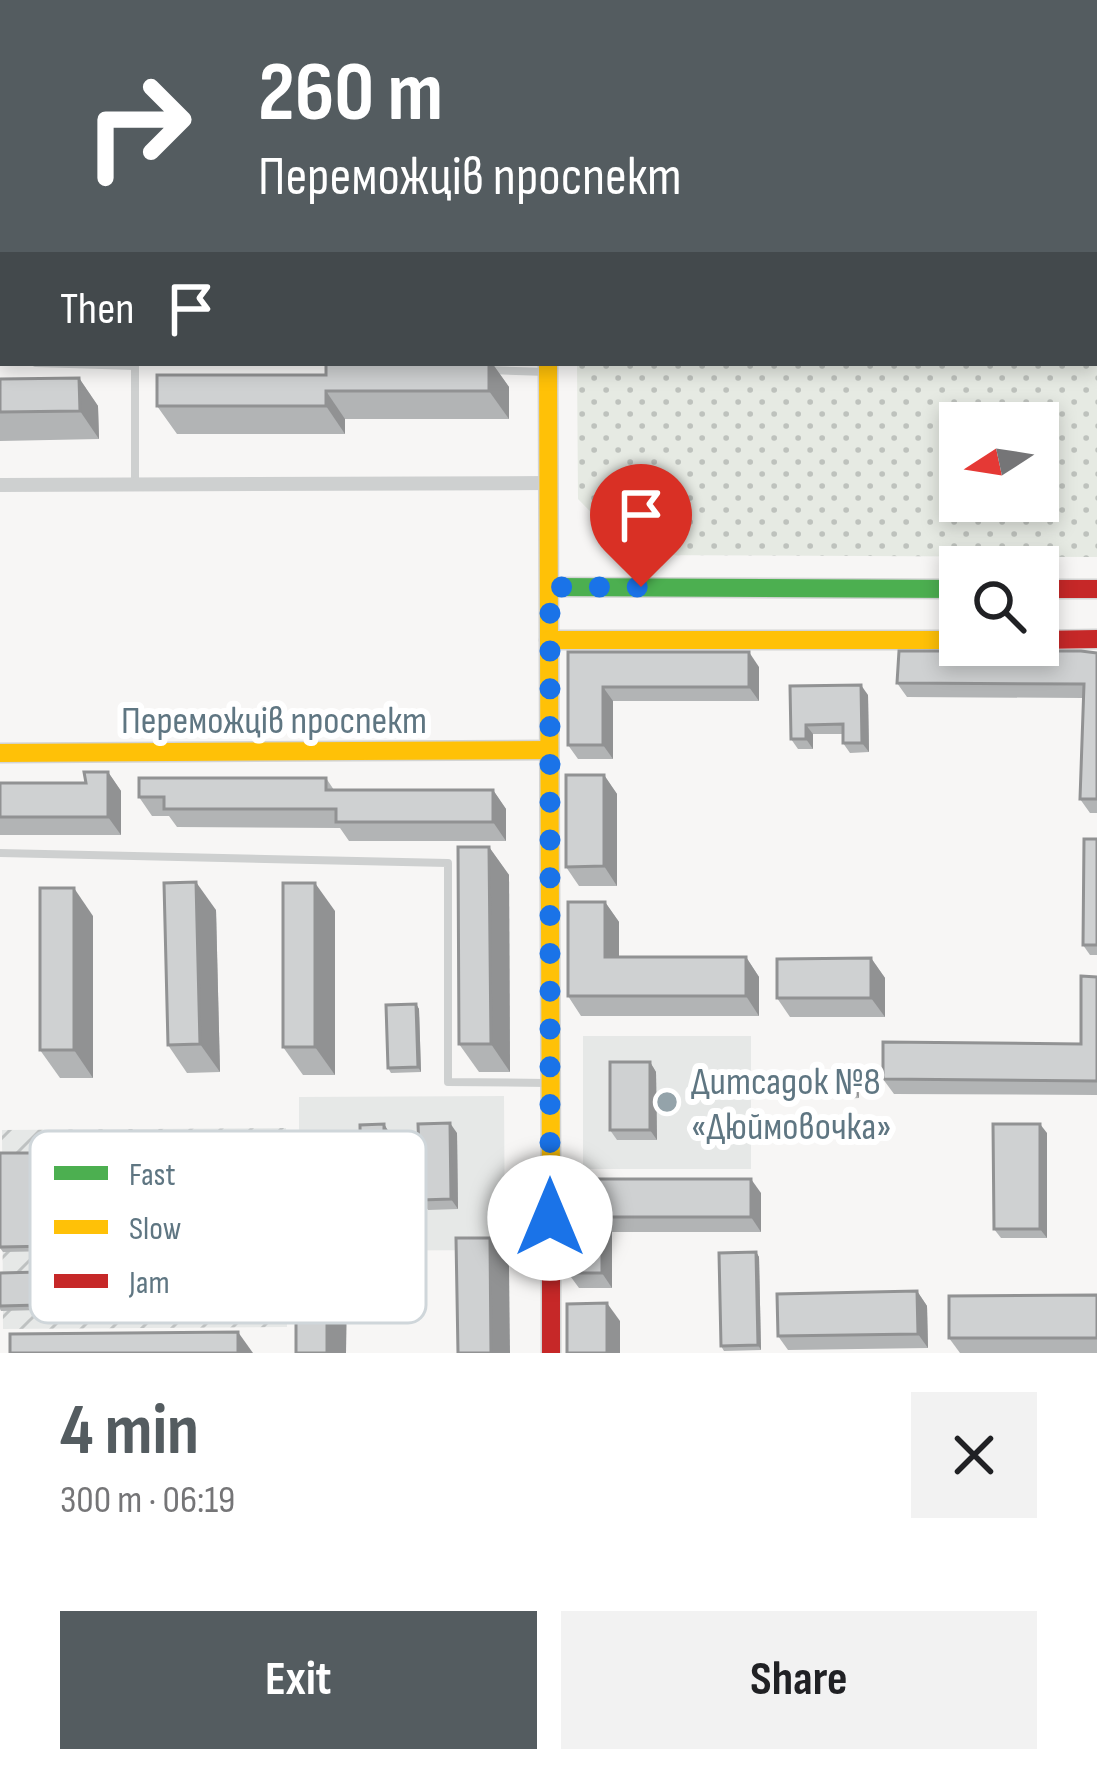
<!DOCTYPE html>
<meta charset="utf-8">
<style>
body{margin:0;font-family:"Sofia Sans Condensed",sans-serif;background:#f2f2f2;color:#202124;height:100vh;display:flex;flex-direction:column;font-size:45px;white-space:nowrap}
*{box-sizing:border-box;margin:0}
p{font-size:39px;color:#757577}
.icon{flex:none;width:66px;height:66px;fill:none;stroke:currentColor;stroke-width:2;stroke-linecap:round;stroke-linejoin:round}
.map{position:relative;height:1353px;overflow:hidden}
.details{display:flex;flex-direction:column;background:#fff;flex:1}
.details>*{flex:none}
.banner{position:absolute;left:0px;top:0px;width:1098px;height:366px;box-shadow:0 6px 18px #0003;background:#545c60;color:#fff;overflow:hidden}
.needle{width:78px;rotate:258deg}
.buttons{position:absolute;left:939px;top:402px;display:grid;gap:24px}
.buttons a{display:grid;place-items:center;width:120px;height:120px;border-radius:0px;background:#fff;box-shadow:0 6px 18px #0003;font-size:60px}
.pin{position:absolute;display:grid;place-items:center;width:102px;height:102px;color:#fff;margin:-123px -51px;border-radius:50% 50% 50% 0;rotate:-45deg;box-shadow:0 0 12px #0007}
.pin .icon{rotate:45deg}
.me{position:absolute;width:132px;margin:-66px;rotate:0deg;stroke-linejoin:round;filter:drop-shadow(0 0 9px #0008)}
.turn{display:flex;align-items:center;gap:42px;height:252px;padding:0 60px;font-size:54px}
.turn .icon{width:156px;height:156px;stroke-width:2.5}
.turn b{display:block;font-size:84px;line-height:102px}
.then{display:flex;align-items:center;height:114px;padding:0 60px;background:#0003;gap:24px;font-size:45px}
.round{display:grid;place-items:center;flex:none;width:126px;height:126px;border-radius:0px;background:#f2f2f2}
.head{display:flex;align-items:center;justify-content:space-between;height:204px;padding:0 60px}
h1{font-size:72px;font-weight:700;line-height:90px;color:#545c60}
.action{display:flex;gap:24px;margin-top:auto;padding:24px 60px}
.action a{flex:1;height:138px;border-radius:0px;background:#545c60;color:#fff;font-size:48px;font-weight:700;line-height:138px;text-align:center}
.action a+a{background:#f2f2f2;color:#202124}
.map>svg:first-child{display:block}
</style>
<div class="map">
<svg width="1097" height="1353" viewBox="0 0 1097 1353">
<defs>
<pattern id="industrial-furrows" width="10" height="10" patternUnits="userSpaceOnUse" patternTransform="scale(3)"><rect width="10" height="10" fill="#e6e8e7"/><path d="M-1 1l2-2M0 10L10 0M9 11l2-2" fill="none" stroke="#bec1c1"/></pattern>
<pattern id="park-dots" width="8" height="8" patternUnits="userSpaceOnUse" patternTransform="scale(3)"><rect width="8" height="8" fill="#e6eae3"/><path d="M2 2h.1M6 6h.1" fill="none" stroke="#bec2bd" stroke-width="1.8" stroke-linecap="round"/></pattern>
</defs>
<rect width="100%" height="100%" fill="#f7f6f5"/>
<g fill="#e6e8e7">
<rect x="583" y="1036" width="168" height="133"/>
<path d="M 504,1096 L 505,1250 L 299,1251 L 299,1097 Z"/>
</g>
<path fill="url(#industrial-furrows)" d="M 286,1128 L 287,1327 L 3,1329 L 2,1130 Z"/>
<path fill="url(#park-dots)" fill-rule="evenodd" d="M 575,0 L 1097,0 L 1097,557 L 633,555 L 578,499 L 577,363 L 1095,363 L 1095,3 L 575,3 ZM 960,423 L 1038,423 L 1038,501 L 960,501 Z"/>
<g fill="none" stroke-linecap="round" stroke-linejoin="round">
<g stroke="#d3d4d4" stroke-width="21">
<g id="fast">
<path d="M 548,0 L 548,3"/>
<path d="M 550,587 L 960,589"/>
</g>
</g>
<g stroke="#d3d4d4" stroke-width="21">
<g id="slow">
<path d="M 548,363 L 551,1196"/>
<path d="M 549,640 L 960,640"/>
<path d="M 0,753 L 549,750"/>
</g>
</g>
<g stroke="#d3d4d4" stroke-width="21">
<g id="jam">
<path d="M 1038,589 L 1097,589"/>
<path d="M 1038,640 L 1097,639"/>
<path d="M 551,1196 L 551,1353"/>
</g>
</g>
<g stroke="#ced0d0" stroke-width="8">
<path d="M 79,0 L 80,3"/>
<path d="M 0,177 L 3,177"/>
<path d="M 36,363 L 135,366"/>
<path d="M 135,363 L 135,485"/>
<path d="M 490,370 L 547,372"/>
<path d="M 0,853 L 448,863 L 448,1082 L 548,1083"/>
</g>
<path stroke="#ced0d0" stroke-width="14" d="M 0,485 L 548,483"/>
<use href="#fast" stroke="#4caf50" stroke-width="18"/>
<use href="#slow" stroke="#ffc107" stroke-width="18"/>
<use href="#jam" stroke="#c62828" stroke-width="18"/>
</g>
<g fill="#b2b4b5">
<path d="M 326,363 L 492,363 L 509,387 L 509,419 L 345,419 L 345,434 L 177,434 L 157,406 L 326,375 Z"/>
<path d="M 79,378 L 98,406 L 99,439 L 0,441 L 0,379 Z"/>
<path d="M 568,652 L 759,667 L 759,701 L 613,701 L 613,759 L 578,759 L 568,745 Z"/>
<path d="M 1097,653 L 1097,813 L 1090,813 L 1080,799 L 1083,698 L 907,697 L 897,683 Z"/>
<path d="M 790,686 L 868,695 L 869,752 L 850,753 L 843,743 L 843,734 L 813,734 L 813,749 L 798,749 L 791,739 Z"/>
<path d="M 108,772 L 121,791 L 121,835 L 0,835 L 0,783 L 86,783 Z"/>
<path d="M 604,775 L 617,794 L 617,886 L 579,886 L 566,867 Z"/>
<path d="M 326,778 L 334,790 L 493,790 L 506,809 L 506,841 L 349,841 L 340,828 L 177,827 L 169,816 L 152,816 L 139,797 Z"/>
<path d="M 1097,839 L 1097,955 L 1090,955 L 1083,945 Z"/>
<path d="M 489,847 L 509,875 L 510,1072 L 479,1072 L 459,1044 Z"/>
<path d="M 605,902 L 619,922 L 619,957 L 746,957 L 759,977 L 759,1016 L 581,1016 L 568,996 Z"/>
<path d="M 216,910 L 220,1072 L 187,1073 L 168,1045 Z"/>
<path d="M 335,911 L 335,1075 L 303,1075 L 283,1047 Z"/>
<path d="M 93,916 L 93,1078 L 60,1078 L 40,1050 Z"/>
<path d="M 871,958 L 885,978 L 885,1017 L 790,1017 L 777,998 Z"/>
<path d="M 1097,977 L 1097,1095 L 894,1094 L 883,1079 L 1081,1044 Z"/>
<path d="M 416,1004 L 419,1009 L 421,1072 L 391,1073 L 388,1068 Z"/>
<path d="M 650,1062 L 656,1072 L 657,1140 L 617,1140 L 610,1130 Z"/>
<path d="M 851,1071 L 858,1080 L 859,1098 L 842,1099 L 835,1089 Z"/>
<path d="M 384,1124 L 390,1134 L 391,1150 L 419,1150 L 457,1133 L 458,1209 L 428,1210 L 421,1200 L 420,1176 L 395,1177 L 396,1210 L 368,1210 L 361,1200 Z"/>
<path d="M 1047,1133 L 1047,1238 L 1001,1238 L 994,1229 Z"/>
<path d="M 275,1157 L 276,1247 L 3,1252 L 0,1248 Z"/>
<path d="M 568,1179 L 761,1193 L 761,1232 L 612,1232 L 612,1288 L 579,1288 L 568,1273 Z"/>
<path d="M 756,1252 L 759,1257 L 761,1350 L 724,1351 L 721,1346 Z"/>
<path d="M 279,1271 L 279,1304 L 1,1311 L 0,1309 L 0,1273 Z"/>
<path d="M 917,1291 L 927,1306 L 928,1348 L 788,1350 L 778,1336 Z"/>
<path d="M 1097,1295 L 1097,1353 L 960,1353 L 949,1338 Z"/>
</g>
<g fill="#919293">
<rect x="489" y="0" width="19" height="3"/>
<path d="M 489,363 L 492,363 L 509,387 L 509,419 L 489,391 Z"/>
<path d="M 79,378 L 98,406 L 99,439 L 80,411 Z"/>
<path d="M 326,391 L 345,419 L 345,434 L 326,406 Z"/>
<path d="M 749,652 L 759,667 L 759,701 L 749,687 Z"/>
<path d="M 861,685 L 868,695 L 869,752 L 862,743 Z"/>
<path d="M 603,687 L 613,701 L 613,759 L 603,745 Z"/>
<path d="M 806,725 L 813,734 L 813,749 L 806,739 Z"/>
<path d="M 108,772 L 121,791 L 121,835 L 108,817 Z"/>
<path d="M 604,775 L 617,794 L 617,886 L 604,866 Z"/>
<path d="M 493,790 L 506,809 L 506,841 L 493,822 Z"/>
<path d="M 489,847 L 509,875 L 510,1072 L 491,1044 Z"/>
<path d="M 196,882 L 216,910 L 220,1072 L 200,1044 Z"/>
<path d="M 315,883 L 335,911 L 335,1075 L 315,1047 Z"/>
<path d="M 74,888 L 93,916 L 93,1078 L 74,1050 Z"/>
<path d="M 605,902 L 619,922 L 619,977 L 605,957 Z"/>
<path d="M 746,957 L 759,977 L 759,1016 L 746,996 Z"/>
<path d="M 871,958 L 885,978 L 885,1017 L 871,998 Z"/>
<path d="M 416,1004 L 419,1009 L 421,1072 L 418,1067 Z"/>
<path d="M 650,1062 L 656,1072 L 657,1140 L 650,1130 Z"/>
<path d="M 851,1071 L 858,1080 L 859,1098 L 852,1088 Z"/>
<path d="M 450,1123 L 457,1133 L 458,1209 L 451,1199 Z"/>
<path d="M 384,1124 L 390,1134 L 391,1160 L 384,1151 Z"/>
<path d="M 1040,1124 L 1047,1133 L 1047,1238 L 1040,1229 Z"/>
<path d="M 271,1153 L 275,1157 L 276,1247 L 272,1242 Z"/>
<path d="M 389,1167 L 395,1177 L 396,1210 L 389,1200 Z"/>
<path d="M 751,1179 L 761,1193 L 761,1232 L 751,1217 Z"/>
<path d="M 602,1217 L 612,1232 L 612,1288 L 602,1273 Z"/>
<path d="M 490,1238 L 509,1266 L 510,1353 L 491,1353 Z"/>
<path d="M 756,1252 L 759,1257 L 761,1350 L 758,1345 Z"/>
<path d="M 275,1266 L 279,1271 L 279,1304 L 276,1299 Z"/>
<path d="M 327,1270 L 347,1298 L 346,1353 L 327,1353 Z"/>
<path d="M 917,1291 L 927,1306 L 928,1348 L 918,1334 Z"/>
<path d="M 607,1303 L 620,1321 L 620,1353 L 607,1353 Z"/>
<path d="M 238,1332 L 253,1353 L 238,1353 Z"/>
</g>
<g fill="#cfd1d2" stroke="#919293" stroke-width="3">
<path d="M 455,0 L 489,0 L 489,3 L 456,3 Z"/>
<path d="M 326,363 L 489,363 L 489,391 L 326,391 L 326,406 L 157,406 L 157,375 L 326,375 Z"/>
<path d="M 79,378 L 80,411 L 0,412 L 0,379 Z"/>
<path d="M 899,651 L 1081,651 L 1097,653 L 1097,799 L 1080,799 L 1084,684 L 897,683 Z"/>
<path d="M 568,652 L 749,652 L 749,687 L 603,687 L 603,745 L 568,745 Z"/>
<path d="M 861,685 L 862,743 L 843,743 L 843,724 L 806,725 L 806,739 L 791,739 L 790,686 Z"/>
<path d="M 84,772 L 108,772 L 108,817 L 0,817 L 0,783 L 86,783 Z"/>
<path d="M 566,775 L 604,775 L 604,866 L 566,867 Z"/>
<path d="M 139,778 L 326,778 L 326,790 L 493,790 L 493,822 L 336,822 L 336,809 L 164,809 L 164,797 L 139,797 Z"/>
<path d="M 1084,839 L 1097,839 L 1097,945 L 1083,945 Z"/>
<path d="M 458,847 L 489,847 L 491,1044 L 459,1044 Z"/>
<path d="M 196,882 L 200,1044 L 168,1045 L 164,883 Z"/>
<rect x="283" y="883" width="32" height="164"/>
<rect x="40" y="888" width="34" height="162"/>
<path d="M 568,902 L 605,902 L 605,957 L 746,957 L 746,996 L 568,996 Z"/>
<path d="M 871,958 L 871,998 L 777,998 L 777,959 Z"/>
<path d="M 1081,976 L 1097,977 L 1097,1081 L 883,1079 L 883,1042 L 1081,1044 Z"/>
<path d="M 416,1004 L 418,1067 L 388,1068 L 386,1005 Z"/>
<rect x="610" y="1062" width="40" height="68"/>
<path d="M 851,1071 L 852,1088 L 835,1089 L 834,1072 Z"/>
<path d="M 450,1123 L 451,1199 L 421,1200 L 420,1166 L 389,1167 L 389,1200 L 361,1200 L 360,1125 L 384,1124 L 384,1151 L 419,1150 L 418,1124 Z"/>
<path d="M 993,1124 L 1040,1124 L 1040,1229 L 994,1229 Z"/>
<path d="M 0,1153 L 271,1153 L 272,1242 L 0,1247 Z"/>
<path d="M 568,1179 L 751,1179 L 751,1217 L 602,1217 L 602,1273 L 568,1273 Z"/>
<path d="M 456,1238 L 490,1238 L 491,1353 L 458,1353 Z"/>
<path d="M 756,1252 L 758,1345 L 721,1346 L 719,1253 Z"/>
<path d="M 275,1266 L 276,1299 L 0,1306 L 0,1273 Z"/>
<rect x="296" y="1270" width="31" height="83"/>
<path d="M 917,1291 L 918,1334 L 778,1336 L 777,1294 Z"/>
<path d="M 1097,1295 L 1097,1338 L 949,1338 L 949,1296 Z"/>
<path d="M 607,1303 L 607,1353 L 567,1353 L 567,1304 Z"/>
<path d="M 238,1332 L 238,1353 L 10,1353 L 10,1334 Z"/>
</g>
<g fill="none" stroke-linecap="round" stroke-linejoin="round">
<path stroke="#1a73e8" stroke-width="21" stroke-dasharray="0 37.8" d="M 550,1218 L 550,587 L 641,587"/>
</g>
<circle fill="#94a3aa" stroke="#fff" stroke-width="4.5" cx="667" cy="1102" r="12"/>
<g text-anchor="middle" stroke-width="12" stroke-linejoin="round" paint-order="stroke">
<g font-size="39" fill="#5f7682" stroke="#fff">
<text x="274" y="733">Переможців проспект</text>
</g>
<g font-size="39" fill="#5f7682" stroke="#fff" text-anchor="start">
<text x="691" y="1094">Дитсадок №8<tspan x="691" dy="45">«Дюймовочка»</tspan></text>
</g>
</g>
<rect x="30" y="1131" width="396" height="192" rx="18" fill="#fff" stroke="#cfd6da" stroke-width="3"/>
<rect x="54" y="1166" width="54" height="14" fill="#4caf50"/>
<rect x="54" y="1220" width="54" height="14" fill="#ffc107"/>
<rect x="54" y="1274" width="54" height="14" fill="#c62828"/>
<g font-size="33" fill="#5f7682">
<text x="129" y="1185">Fast</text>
<text x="129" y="1239">Slow</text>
<text x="129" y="1293">Jam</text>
</g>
</svg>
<div class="buttons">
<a><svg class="needle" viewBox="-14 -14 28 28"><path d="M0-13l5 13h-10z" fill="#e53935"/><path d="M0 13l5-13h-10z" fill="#757577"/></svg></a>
<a><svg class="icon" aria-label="search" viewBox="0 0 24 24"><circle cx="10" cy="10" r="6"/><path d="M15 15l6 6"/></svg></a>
</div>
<div class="pin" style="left:641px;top:587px;background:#d93025"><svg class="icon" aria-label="arrive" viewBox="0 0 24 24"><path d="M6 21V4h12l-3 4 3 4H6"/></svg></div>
<svg class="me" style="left:550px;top:1218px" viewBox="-20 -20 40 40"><circle r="19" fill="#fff"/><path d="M0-13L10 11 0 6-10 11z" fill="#1a73e8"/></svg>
<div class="banner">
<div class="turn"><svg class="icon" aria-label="right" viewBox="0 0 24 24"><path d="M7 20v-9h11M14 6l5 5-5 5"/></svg><div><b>260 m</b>Переможців проспект</div></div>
<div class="then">Then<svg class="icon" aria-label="arrive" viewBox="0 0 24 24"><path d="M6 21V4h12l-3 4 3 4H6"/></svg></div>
</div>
</div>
<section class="details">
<div class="head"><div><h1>4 min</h1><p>300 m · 06:19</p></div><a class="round"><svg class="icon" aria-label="close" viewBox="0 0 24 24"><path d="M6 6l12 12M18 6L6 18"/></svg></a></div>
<div class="action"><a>Exit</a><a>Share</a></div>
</section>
